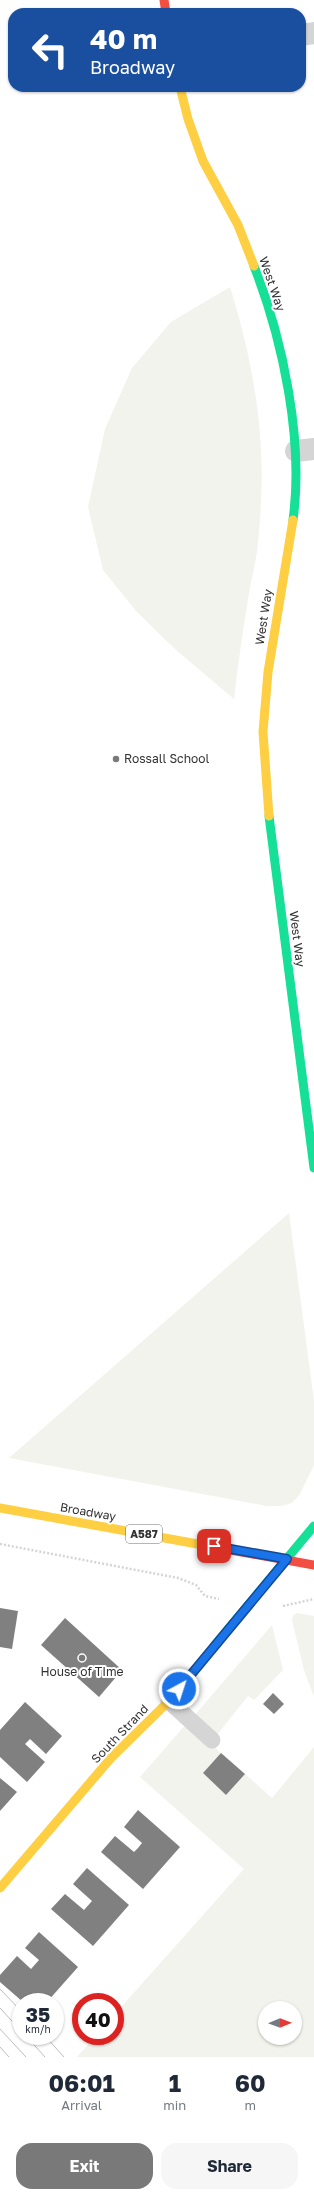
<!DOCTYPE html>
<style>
body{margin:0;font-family:"Golos Text",sans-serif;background:#f6f6f7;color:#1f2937;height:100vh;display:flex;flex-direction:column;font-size:15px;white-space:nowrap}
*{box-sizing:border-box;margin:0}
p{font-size:13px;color:#747a83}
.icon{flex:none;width:22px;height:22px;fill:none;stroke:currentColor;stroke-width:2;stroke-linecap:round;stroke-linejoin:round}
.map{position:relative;height:2057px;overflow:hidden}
.panel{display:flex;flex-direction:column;background:#fff;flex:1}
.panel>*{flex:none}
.top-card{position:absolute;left:8px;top:8px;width:298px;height:84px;border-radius:16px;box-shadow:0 1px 3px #0004;background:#1a4fa0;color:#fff;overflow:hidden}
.needle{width:26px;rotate:89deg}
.buttons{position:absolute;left:258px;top:2001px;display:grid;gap:8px}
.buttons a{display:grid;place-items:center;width:44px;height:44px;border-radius:50%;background:#fff;box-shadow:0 1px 3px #0004;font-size:20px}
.speed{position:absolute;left:12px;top:1993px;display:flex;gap:8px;font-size:20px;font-weight:700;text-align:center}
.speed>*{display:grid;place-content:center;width:52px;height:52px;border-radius:50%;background:#fff;box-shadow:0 1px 3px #0004;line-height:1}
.speed small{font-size:10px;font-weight:400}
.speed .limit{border:6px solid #d22;background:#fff;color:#111}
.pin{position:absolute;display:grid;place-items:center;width:34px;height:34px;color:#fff;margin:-17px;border-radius:8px;box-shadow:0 2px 6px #0006}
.me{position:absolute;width:44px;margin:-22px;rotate:40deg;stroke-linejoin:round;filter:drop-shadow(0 0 3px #0008)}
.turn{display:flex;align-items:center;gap:14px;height:84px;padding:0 16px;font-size:18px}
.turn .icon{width:52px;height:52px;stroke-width:2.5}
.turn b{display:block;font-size:28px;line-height:34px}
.eta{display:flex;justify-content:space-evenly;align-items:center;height:68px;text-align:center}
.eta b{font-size:24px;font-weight:700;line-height:28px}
.action{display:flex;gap:8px;margin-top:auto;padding:8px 16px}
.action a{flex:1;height:46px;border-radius:16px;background:#797979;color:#fff;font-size:16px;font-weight:700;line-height:46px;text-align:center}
.action a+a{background:#f6f6f7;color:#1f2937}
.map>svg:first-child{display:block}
</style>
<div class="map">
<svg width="314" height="2057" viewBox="0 0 314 2057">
<rect width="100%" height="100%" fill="#fff"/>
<g fill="#f1f3ec" fill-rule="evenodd">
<path d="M 230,287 C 257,375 268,450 258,542 C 257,557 253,572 250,587 C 244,624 238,661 234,699 L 176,650 L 136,611 L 103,570 L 88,507 L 105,429 L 132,368 L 171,322 Z"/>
<path d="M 289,1213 L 314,1401 L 314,1465 L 300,1494 L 292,1503 L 281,1506 L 267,1506 L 9,1458 Z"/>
<path d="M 297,1613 L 314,1616 L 314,1697 L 304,1670 L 292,1620 L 293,1616 Z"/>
<path d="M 272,1625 L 283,1670 L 254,1700 L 248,1696 L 216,1736 L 194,1716 Z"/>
<path d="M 187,1723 L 221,1753 L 203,1773 L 226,1795 L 245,1774 L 272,1798 L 314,1747 L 314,2057 L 77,2057 L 96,2036 L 115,2036 L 115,2014 L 244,1869 L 140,1777 ZM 265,2008 L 295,2008 L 295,2038 L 265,2038 Z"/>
</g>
<g fill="#808080">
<path d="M 0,1608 L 18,1611 L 12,1649 L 0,1647 Z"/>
<path d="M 65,1618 L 122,1670 L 99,1697 L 41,1645 Z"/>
<path d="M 273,1693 L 284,1704 L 274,1714 L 263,1704 Z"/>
<path d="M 25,1702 L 62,1736 L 46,1754 L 30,1739 L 25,1744 L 45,1762 L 27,1782 L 0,1757 L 0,1730 Z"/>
<path d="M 221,1753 L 245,1774 L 226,1795 L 203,1773 Z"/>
<path d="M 0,1778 L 17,1792 L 0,1811 Z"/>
<path d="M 138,1810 L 180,1847 L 143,1889 L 101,1852 L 115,1836 L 134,1852 L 138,1848 L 142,1843 L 124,1827 Z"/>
<path d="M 87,1868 L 129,1905 L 93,1946 L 51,1909 L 65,1894 L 84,1910 L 92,1901 L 73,1884 Z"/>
<path d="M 39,1932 L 78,1967 L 47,2002 L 23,2002 L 0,1982 L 0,1975 L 17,1956 L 31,1969 L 39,1960 L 25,1948 Z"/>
</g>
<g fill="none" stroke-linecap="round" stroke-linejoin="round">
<g stroke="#d4d4d4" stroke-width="2.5" stroke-dasharray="2 2" stroke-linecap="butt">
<path d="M 0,1544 L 178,1578 L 196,1585 L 205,1596 L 219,1599"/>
<path d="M 283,1606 L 314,1599"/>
</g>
<path stroke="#d5d5d5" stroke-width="17" d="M 169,1701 L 212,1740"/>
<g stroke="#d5d5d5" stroke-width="22">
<path d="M 301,35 L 314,33"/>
<path d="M 296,451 L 314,449"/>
</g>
<g stroke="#16e098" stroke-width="9">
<path d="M 254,266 C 283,340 304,441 293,520"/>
<path d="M 269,816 L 314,1168"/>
<path d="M 215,1645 L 314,1526"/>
</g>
<g stroke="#ffcf43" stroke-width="9">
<path d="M 180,87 L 188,119 L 203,161 L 238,225 L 254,266"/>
<path d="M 269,816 L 263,732 L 268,672 L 293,520"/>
<path d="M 0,1508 L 225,1549"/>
<path d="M 0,1888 L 111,1758 L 169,1701 L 215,1645"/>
</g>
<g stroke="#f24e42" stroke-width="9">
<path d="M 164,0 L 166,13"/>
<path d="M 225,1549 L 314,1565"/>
</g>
<g stroke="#bdbdbd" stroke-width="1">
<path d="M 0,1989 L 21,2011"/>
<path d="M 0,2008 L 21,2031"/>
<path d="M 0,2029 L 26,2057"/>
<path d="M 26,2036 L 45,2057"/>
<path d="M 45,2036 L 64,2057"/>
<path d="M 0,2047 L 9,2057"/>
</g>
</g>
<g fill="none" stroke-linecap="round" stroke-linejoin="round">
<g stroke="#114b97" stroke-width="10">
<path id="route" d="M 179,1689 L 287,1559 L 214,1546"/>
</g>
<use href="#route" stroke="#1a73e8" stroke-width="7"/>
</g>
<g fill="#797979" stroke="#fff" stroke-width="1.5">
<circle cx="116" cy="759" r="4"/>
<circle cx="82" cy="1658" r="4"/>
</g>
<g text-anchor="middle" stroke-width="4" stroke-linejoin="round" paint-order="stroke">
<rect fill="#fff" stroke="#6f6f6f" stroke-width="1" x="126" y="1525" width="36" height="18" rx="3"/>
<g font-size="11" font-weight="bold" fill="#313131">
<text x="144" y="1538">A587</text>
</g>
<g font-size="12" fill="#313131" stroke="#fff">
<text transform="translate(272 284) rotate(71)" y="4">West Way</text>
<text transform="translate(264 617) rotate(-81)" y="4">West Way</text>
<text transform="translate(297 939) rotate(83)" y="4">West Way</text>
<text transform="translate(88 1512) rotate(10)" y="4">Broadway</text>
<text transform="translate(120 1734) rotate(-46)" y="4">South Strand</text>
</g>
<g font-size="12" fill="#313131" stroke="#fff" text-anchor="start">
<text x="124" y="763">Rossall School</text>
<text x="82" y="1676" text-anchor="middle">House of TIme</text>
</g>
</g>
</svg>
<div class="buttons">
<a><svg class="needle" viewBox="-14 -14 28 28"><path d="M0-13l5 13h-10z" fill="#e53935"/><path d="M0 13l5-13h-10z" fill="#747a83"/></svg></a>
</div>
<div class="speed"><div>35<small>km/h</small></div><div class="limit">40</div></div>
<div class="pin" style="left:214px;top:1546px;background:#d93025"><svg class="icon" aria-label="arrive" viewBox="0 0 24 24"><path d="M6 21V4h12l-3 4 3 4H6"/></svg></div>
<svg class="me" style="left:179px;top:1689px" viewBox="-20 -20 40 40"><circle r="17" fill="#1a73e8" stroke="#fff" stroke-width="3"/><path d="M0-11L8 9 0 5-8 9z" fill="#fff"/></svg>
<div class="top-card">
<div class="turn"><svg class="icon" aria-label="left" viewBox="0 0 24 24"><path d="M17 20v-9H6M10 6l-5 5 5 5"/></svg><div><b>40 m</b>Broadway</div></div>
</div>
</div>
<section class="panel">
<div class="eta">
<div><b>06:01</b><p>Arrival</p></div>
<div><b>1</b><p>min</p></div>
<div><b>60</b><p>m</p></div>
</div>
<div class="action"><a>Exit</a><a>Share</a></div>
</section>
